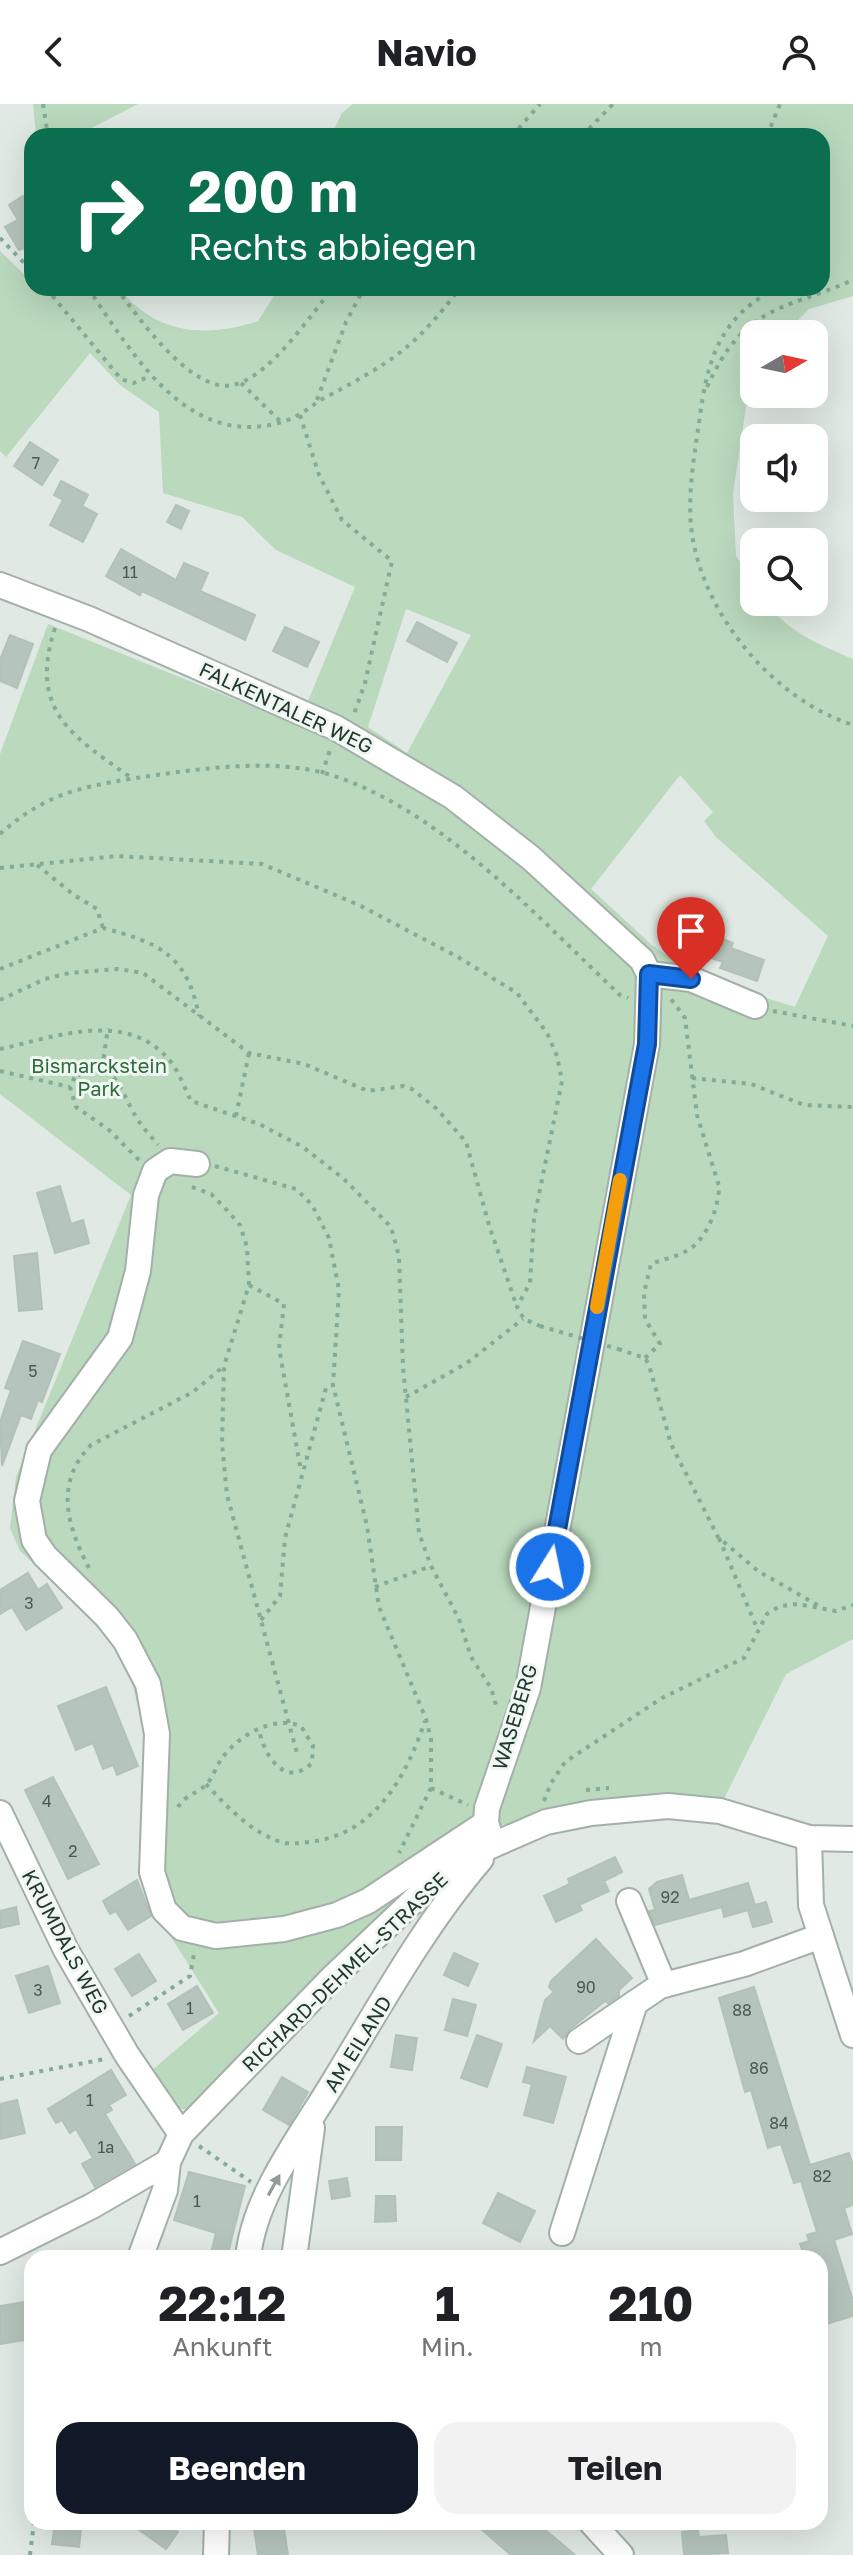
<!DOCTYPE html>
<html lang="de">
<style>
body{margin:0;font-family:"Golos Text",sans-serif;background:#f2f2f2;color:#202124;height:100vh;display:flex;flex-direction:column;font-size:30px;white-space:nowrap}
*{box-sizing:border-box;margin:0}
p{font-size:26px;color:#757577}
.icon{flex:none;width:44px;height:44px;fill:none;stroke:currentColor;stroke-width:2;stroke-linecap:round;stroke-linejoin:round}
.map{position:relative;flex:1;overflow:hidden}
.details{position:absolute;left:24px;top:2146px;width:804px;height:280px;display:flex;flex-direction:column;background:#fff;border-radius:24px;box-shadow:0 8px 32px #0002}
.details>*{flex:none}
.top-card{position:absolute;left:24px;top:24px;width:806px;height:168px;border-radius:24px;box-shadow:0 8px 32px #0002;background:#0b6e4f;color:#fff;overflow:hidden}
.needle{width:52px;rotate:81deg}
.tools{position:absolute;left:740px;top:216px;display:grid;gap:16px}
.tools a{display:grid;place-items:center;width:88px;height:88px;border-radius:16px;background:#fff;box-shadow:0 8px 32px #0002;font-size:40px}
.pin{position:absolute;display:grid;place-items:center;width:68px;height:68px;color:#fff;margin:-82px -34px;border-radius:50% 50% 50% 0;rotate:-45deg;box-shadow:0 0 8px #0007}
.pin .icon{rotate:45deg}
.me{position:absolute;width:88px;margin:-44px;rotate:10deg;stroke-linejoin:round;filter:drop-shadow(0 0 6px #0008)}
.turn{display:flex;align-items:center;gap:28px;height:168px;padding:0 32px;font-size:36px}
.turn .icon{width:104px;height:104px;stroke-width:2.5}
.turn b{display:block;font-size:56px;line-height:68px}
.eta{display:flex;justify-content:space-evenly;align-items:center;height:136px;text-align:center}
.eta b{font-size:48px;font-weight:700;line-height:56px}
.button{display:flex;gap:16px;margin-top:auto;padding:16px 32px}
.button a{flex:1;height:92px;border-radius:24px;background:#111827;color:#fff;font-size:32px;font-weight:700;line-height:92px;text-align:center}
.button a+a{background:#f2f2f2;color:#202124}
header{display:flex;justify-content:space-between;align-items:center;height:104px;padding:0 32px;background:#fff;font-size:36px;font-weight:700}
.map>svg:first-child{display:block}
</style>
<header><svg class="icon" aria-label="back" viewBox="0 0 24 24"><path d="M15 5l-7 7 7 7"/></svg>Navio<svg class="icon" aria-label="person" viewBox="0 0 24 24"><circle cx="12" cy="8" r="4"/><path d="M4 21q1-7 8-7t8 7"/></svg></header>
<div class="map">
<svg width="853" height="2451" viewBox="0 0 853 2451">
<rect width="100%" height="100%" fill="#e0e9e3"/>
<g fill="#bad9bd" fill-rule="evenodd">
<path d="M 33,0 L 138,0 L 76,32 L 36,32 Z"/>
<path d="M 353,0 L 853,0 L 853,192 L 809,205 L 784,230 L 754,230 L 754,283 L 746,303 L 733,389 L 736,452 L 754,479 L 754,498 L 767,498 C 786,528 821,541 853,555 L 853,1535 L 786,1570 L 722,1699 L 574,1704 L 499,1722 L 188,2005 L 178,2005 L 151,1967 L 219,1909 L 166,1825 L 140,1773 L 147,1687 L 144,1627 L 133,1582 L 114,1543 L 76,1499 L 20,1447 L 10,1424 L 16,1373 L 131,1091 L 0,990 L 0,650 L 48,520 L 294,619 L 308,597 L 355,483 L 276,446 L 242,413 L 163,389 L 159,308 L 120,281 L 90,249 L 6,353 L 0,347 L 0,147 L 32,178 L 32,184 L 119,184 C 156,231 205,234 258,217 L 279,184 L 822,184 L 822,32 L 331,32 L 342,9 ZM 406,505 L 471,531 L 407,649 L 368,623 ZM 680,671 L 713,708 L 704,717 L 716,733 L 828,832 L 795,903 L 696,872 L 652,841 L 591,785 Z"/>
</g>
<g fill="#b5c4bc" stroke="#b3c2b9" stroke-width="2">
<path d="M 23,92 L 32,107 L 32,141 L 19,146 L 5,123 L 18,116 L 9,101 Z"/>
<path d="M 30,338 L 58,356 L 42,381 L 14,362 Z"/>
<path d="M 61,377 L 88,391 L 82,402 L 97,410 L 83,438 L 50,421 L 63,396 L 54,391 Z"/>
<path d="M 176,401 L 189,407 L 181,425 L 167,418 Z"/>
<path d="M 121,445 L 176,476 L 184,459 L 208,469 L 200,487 L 255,511 L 245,536 L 142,487 L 140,491 L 106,472 Z"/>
<path d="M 417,518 L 457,539 L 447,558 L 407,537 Z"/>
<path d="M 285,523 L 319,538 L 307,563 L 273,547 Z"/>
<path d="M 10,531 L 33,540 L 17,584 L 0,577 L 0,556 Z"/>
<path d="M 718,833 L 733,839 L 731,844 L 764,856 L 757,877 L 720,864 L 723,858 L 711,854 Z"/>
<path d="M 60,1082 L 71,1120 L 83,1116 L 89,1139 L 55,1149 L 37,1089 Z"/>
<path d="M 37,1149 L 42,1205 L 19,1207 L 14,1152 Z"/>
<path d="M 23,1237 L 60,1250 L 42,1298 L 38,1296 L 31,1315 L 21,1311 L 2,1362 L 0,1318 L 11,1286 L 5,1284 Z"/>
<path d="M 28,1469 L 38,1486 L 47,1480 L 62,1504 L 26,1526 L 12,1503 L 0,1510 L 0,1486 Z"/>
<path d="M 106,1583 L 138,1662 L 117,1671 L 113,1661 L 103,1665 L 93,1639 L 76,1646 L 58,1602 Z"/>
<path d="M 53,1673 L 99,1760 L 68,1775 L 25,1686 Z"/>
<path d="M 615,1753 L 622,1768 L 604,1777 L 609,1787 L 579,1801 L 582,1806 L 556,1818 L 544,1792 L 570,1780 L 568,1775 Z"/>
<path d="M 682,1771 L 689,1796 L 748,1779 L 755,1801 L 766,1798 L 772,1818 L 753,1823 L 748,1806 L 724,1813 L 722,1803 L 655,1821 L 649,1807 L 655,1806 L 649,1785 L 657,1778 Z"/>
<path d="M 137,1776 L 151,1812 L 128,1826 L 116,1807 L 110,1810 L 103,1797 Z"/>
<path d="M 16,1803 L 19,1820 L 0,1824 L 0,1807 Z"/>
<path d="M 596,1835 L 632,1874 L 619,1886 L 619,1892 L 608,1899 L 605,1897 L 570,1925 L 563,1935 L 550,1922 L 534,1937 L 545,1896 L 554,1888 L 549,1883 L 551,1877 Z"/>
<path d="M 454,1849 L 478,1860 L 468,1882 L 444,1871 Z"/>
<path d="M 139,1850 L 156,1877 L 132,1892 L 115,1865 Z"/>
<path d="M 48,1862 L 60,1899 L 29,1909 L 16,1872 Z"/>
<path d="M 197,1882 L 213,1909 L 183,1926 L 168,1900 Z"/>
<path d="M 754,1883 L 810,2061 L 849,2049 L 853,2062 L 853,2101 L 844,2104 L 852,2130 L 834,2136 L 853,2197 L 853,2212 L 820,2222 L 820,2154 L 805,2154 L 800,2140 L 809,2137 L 807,2131 L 817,2128 L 801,2077 L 794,2079 L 781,2040 L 768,2044 L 751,1986 L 745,1988 L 719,1894 Z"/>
<path d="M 453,1895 L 476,1901 L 467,1932 L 445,1926 Z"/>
<path d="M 396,1931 L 417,1934 L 412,1966 L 391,1963 Z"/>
<path d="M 477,1931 L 502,1940 L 487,1983 L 461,1974 Z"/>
<path d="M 527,1963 L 566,1973 L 553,2019 L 524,2011 L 532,1980 L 523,1978 Z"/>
<path d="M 111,1966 L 126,1991 L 109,2001 L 112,2006 L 105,2010 L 135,2060 L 95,2083 L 82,2060 L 93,2054 L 76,2025 L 70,2029 L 62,2016 L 56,2019 L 48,2005 Z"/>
<path d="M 282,1973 L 308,1988 L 289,2021 L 263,2006 Z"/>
<path d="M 17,1996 L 25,2029 L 0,2035 L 0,2000 Z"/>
<path d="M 376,2023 L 402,2023 L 401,2056 L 376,2056 Z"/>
<path d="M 189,2068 L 245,2082 L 227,2153 L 211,2149 L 216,2129 L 174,2116 Z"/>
<path d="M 347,2074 L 350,2092 L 332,2095 L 329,2077 Z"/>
<path d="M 498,2089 L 535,2107 L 520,2138 L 483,2119 Z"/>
<path d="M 376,2092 L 395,2092 L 396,2117 L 375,2118 Z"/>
<path d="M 32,2197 L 32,2235 L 0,2240 L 0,2202 Z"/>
<path d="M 55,2418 L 82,2418 L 79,2443 L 52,2440 Z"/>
<path d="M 128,2418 L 164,2418 L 178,2428 L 166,2445 Z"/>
<path d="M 253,2418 L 283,2418 L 288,2451 L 258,2451 Z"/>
<path d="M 473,2418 L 536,2418 L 575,2451 L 511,2451 Z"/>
<path d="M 698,2426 L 699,2433 L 726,2431 L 728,2449 L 684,2451 L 682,2428 Z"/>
</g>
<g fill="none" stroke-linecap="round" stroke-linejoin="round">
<g stroke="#a3b0a9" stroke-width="28">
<g id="minor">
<path d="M 0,481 L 89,515 L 336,624 L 453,693 L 531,754 L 642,856 L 649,870 L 647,940 L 528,1584 L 487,1704 L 486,1719 L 493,1741"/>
<path d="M 649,870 L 691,875 L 755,902"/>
<path d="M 197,1060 L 170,1057 L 155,1067 L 146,1091 L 138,1167 L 120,1234 L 39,1346 L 27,1397 L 34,1436 L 45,1452 L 107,1513 L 125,1536 L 148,1580 L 157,1630 L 152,1768 L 164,1806 L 182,1824 L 216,1832 L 284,1825 L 337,1811 L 368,1797 L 486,1719"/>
<path d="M 0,1709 L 66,1846 L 127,1951 L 181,2030"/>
<path d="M 809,1734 L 811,1801 L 853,1931"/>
<path d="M 629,1797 L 664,1881"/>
<path d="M 579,1937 L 660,1882 L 744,1860 L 821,1832"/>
<path d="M 562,2129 L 635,1899"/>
<path d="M 0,2148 L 92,2102 L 168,2058"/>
<path d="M 140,2154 L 165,2086 L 168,2058 L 181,2030 L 330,1876 L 428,1783 L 462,1756 L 493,1741 L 546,1718 L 591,1709 L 668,1702 L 720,1707 L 809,1734 L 853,1735"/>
<path d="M 248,2154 C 254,2090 304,2028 336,1974 C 381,1900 425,1820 481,1755"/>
<path d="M 294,2154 L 312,2024"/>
<path d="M 591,2418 L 621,2451"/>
<path d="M 216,2451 L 217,2418"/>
</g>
</g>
<g stroke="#82ab98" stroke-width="4" stroke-dasharray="4 6" stroke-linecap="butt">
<path d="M 43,0 L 48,32"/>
<path d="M 512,32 L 540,0"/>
<path d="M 582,32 L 613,0"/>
<path d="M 767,32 L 780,0"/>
<path d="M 0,134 L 32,167"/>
<path d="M 46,184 L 121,275 L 134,279 L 150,272"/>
<path d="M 88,184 C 134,252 190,350 288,316 C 304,310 315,298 330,291 C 395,256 415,243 460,184"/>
<path d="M 116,184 C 138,212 194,295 237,280 C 272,269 310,212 333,184"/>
<path d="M 777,184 C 718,214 707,257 699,319 C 694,353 688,388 691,422 C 700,508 772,595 853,621"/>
<path d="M 241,279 L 281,318"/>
<path d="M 707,283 C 744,202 780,207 853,176"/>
<path d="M 317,296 L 346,218 L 364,184"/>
<path d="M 300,311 L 319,371 L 342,416 L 392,457 L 365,579 L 354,610"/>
<path d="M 55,524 C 28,607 72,632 133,675"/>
<path d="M 322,670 L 330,646"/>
<path d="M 0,730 C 50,685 92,681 156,671 C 215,663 286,653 343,675 C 450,715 539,815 620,891 L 628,894"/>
<path d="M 37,761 L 74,791 L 97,805 L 103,824"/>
<path d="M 0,764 L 117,752 L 262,760 L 359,801 L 458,853 L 517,889 L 547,929 L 557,952 L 562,977 L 534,1115 L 530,1179 L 517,1203 L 524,1215 L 540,1222"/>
<path d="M 0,865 L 103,824 C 160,839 187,851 199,912"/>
<path d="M 0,896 L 45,875 L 69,869 L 118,865 L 143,869 L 249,949 L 304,960 L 368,987 L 403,982 L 412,985 L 437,1005 L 466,1038 L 489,1121 L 517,1203"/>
<path d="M 773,907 L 853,922"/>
<path d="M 0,945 C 56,933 127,904 171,958 C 180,970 185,985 191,997 L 259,1020 L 303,1043 L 344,1075 L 391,1123 L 399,1152 L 403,1263 L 419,1429 L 431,1462 L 459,1515 L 471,1553 L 491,1584 L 497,1604"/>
<path d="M 102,964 L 108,924"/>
<path d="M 0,967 L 70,983"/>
<path d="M 78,969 L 96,987"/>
<path d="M 692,974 L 751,980 L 804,1001 L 853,1003"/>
<path d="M 236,1012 L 249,949"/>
<path d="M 139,1056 L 109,1026 L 76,1003 L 70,983 C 74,974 76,969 86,965 C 113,953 124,994 135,1011 C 141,1022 150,1031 158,1041"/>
<path d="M 215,1062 L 296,1085 L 312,1101 L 329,1134 L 339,1186 L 333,1281 L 367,1422 L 379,1503 L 426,1615 L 431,1635 L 431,1684 L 399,1749"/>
<path d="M 192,1083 L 211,1090 L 224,1103 L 240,1121 L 247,1143 L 249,1181 L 224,1262 L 222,1340 L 227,1391 L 298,1653"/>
<path d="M 249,1181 L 284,1200 L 279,1244 L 301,1367"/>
<path d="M 618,1245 L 645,1254 L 649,1261 L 671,1340 L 718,1433 L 758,1467 L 819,1502"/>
<path d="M 645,1254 L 660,1240 L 645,1215 L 644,1189 L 651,1160 C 663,1155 677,1153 688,1146 C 707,1135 719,1103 719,1082 L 697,1011 L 685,914 L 671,895"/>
<path d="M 406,1293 L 467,1259 L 523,1215"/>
<path d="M 719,1434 L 757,1524"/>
<path d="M 89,1464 C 67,1422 54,1379 91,1341 L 193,1288 L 224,1262"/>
<path d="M 375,1483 L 431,1462"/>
<path d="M 261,1516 L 280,1492 L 285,1434 L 326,1284 L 333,1281"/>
<path d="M 206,1680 C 227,1703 249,1726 278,1737 C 288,1741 298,1739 309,1738 C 375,1731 406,1673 425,1617"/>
<path d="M 431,1684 L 468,1701"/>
<path d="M 586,1686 L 609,1684"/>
<path d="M 544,1697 L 551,1679 L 565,1658 L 662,1594 L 744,1554 L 767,1510 L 780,1502 L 797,1500 L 836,1507 L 853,1501"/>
<path d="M 178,1703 C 186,1690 197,1690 207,1680 C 213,1673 217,1660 223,1653 C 239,1631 274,1611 301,1622 L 313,1642 L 312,1659 C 284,1686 263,1649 259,1625"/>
<path d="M 129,1912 L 190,1872 L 194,1850"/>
<path d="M 0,1975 L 105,1955"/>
<path d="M 199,2042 L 251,2078"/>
<path d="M 30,2451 L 34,2418"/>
</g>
<use href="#minor" stroke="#fff" stroke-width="24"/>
<path stroke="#82ab98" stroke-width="4" stroke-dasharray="4 6" stroke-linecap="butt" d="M 540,1222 L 618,1245"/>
</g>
<defs><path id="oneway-solid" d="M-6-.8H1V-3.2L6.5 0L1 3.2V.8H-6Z" transform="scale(2)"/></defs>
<use fill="#909c97" href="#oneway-solid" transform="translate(274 2081) rotate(-61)"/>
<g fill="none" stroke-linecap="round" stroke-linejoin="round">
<g stroke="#114b97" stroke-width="20">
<path id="route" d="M 550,1463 L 647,940 L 649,870 L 691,875"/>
</g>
<use href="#route" stroke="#1a73e8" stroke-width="14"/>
<path stroke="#f59e0b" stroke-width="14" d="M 597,1203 L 620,1076"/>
</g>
<g text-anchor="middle" stroke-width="6" stroke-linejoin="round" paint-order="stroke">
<g font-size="16" fill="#475b52">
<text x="36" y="365">7</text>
<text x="130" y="474">11</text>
<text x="33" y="1273">5</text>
<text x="29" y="1505">3</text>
<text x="47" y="1703">4</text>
<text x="73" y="1753">2</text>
<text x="670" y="1799">92</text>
<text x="586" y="1889">90</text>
<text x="38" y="1892">3</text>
<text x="190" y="1910">1</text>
<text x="742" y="1912">88</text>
<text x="759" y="1970">86</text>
<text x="90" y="2002">1</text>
<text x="779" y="2025">84</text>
<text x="106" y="2049">1a</text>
<text x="822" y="2078">82</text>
<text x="197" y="2103">1</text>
</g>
<g font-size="20" fill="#22382f" stroke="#f0f6f2">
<text transform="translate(286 604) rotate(25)" y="7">FALKENTALER WEG</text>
<text transform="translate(515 1613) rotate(-73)" y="7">WASEBERG</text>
<text transform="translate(65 1838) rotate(62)" y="7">KRUMDALS WEG</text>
<text transform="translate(345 1868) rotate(-44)" y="7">RICHARD-DEHMEL-STRASSE</text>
<text transform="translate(358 1940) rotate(-58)" y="7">AM EILAND</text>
</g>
<g font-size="20" fill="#2f6b3d" stroke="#f0f6f2">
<text x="99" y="969">Bismarckstein<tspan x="99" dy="23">Park</tspan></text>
</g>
</g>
</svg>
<div class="tools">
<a><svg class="needle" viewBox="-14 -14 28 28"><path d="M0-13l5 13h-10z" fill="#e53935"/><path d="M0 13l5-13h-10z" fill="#757577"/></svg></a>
<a><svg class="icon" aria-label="sound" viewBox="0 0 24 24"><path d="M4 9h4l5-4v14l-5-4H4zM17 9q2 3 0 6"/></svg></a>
<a><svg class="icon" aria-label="search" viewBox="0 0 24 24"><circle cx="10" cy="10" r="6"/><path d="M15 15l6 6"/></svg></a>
</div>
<div class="pin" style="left:691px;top:875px;background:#d93025"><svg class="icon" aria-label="arrive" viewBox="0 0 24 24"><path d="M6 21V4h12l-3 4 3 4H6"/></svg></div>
<svg class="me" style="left:550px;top:1463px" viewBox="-20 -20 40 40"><circle r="17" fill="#1a73e8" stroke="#fff" stroke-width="3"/><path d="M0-11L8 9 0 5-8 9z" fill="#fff"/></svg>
<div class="top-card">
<div class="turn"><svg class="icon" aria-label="right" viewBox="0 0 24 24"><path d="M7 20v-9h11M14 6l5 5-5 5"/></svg><div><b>200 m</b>Rechts abbiegen</div></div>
</div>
<section class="details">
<div class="eta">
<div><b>22:12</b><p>Ankunft</p></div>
<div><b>1</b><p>Min.</p></div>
<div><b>210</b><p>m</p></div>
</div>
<div class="button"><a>Beenden</a><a>Teilen</a></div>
</section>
</div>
